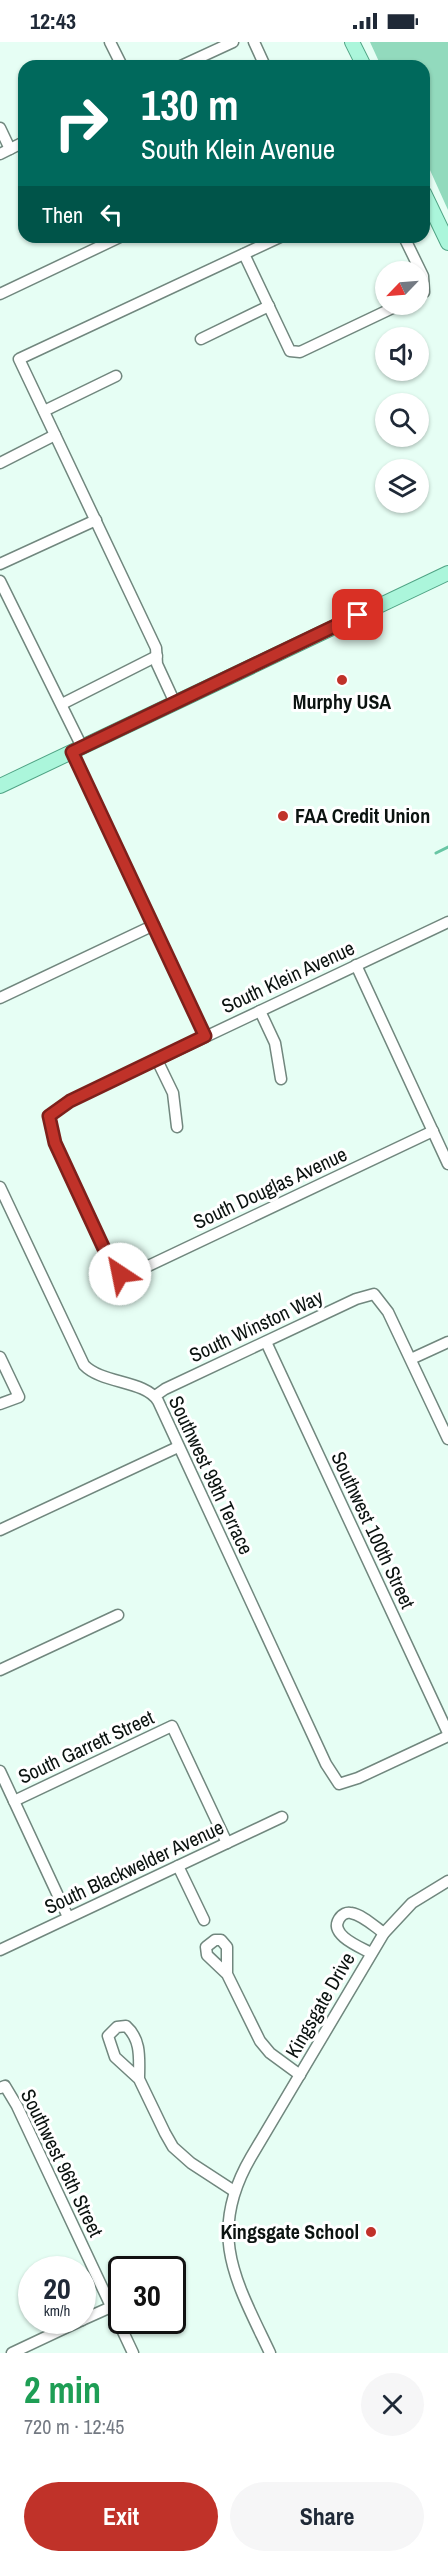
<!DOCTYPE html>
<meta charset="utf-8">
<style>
body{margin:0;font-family:"Archivo Narrow",sans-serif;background:#f6f6f7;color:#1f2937;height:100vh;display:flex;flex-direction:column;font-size:22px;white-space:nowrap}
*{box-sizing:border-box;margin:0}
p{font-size:20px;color:#747a83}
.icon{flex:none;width:33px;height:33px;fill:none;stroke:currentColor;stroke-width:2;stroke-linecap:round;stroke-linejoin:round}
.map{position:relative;height:2311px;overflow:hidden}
.sheet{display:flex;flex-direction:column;background:#fff;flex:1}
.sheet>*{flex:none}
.guide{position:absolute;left:18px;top:18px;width:412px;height:183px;border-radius:18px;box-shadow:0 2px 4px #0004;background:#00695c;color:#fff;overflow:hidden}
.needle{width:39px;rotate:245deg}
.fabs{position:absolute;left:375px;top:219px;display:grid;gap:12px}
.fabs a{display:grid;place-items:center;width:54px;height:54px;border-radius:50%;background:#fff;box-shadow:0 2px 4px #0004;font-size:30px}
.speed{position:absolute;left:18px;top:2214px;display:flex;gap:12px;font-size:30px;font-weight:700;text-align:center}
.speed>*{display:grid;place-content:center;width:78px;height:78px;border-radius:50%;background:#fff;box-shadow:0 2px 4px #0004;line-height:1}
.speed small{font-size:15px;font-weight:400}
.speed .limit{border:3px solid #111;border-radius:9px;background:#fff;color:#111}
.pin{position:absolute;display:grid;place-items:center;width:51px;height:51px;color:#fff;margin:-26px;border-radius:12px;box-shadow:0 3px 9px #0006}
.me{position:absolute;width:66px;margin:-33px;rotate:326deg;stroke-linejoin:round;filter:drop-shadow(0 0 4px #0008)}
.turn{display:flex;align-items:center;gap:21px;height:126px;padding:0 24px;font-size:27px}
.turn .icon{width:78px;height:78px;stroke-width:2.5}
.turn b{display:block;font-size:42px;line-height:51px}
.then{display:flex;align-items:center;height:57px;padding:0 24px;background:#0003;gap:12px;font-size:22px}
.round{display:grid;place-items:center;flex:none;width:63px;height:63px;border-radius:32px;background:#f6f6f7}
.head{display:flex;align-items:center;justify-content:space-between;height:102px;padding:0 24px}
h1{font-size:36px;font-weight:700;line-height:45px;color:#1e9e55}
.cta{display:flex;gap:12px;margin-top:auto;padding:12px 24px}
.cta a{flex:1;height:69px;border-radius:36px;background:#c03229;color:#fff;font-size:24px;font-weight:700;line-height:69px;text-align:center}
.cta a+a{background:#f6f6f7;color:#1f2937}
.status{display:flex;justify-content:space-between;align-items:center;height:42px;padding:0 30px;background:#fff;direction:ltr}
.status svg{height:16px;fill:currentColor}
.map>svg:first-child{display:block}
</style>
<div class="status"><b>12:43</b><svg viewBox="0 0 49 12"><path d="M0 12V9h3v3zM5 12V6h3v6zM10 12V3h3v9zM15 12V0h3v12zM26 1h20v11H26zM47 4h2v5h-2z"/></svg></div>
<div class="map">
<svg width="448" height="2311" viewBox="0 0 448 2311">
<rect width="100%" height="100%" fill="#e6fef4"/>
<path fill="#92dabd" d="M 370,0 L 448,0 L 448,168 L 425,117 L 424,24 L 381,24 Z"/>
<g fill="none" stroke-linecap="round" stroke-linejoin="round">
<path stroke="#68c6a4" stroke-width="3" d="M 436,811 L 448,805"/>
<g stroke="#71877e" stroke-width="13">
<g id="minor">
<path d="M 110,0 L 122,24"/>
<path d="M 254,0 L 265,24"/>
<path d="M 181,24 L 233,0"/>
<path d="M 0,86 L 10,107"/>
<path d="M 0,112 L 24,100"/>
<path d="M 404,195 L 423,234 L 424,250 L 418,253"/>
<path d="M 244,212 L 290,309 L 300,310 L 401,262"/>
<path d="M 0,252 L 120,195"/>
<path d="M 201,297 L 269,264"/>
<path d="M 44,369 L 116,334"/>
<path d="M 0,421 L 55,393"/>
<path d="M 0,522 L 96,478"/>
<path d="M 0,539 L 82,705"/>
<path d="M 175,661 L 157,622 L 156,606 L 19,317 L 280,195"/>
<path d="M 62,662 L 157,614"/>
<path d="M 72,710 L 205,994"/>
<path d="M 356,923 L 448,1122"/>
<path d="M 0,956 L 154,883"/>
<path d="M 260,969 L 275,1001 L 281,1037"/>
<path d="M 157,1018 L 173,1051 L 177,1085"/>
<path d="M 433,1089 L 146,1225 L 120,1232 L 106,1211 L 55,1101 L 49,1074 L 70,1059 L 448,880"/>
<path d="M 0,1145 L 84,1323 C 102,1342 145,1338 158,1359 L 326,1722 L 339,1742 L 358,1736 L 448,1694"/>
<path d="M 266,1300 L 448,1691"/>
<path d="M 0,1315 L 19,1355 L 0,1362"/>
<path d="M 411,1317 L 448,1300"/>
<path d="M 155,1354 L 165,1347 L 356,1257 L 374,1252 L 388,1270 L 448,1397"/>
<path d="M 0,1488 L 178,1405"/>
<path d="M 0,1628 L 118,1573"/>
<path d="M 0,1729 L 68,1875"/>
<path d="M 14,1759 L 172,1684 L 227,1801"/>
<path d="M 178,1824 L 204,1878"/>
<path d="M 0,1908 L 282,1775"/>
<path d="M 371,1911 C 360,1905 329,1893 339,1877 C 342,1872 347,1870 351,1871 C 363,1873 375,1885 384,1891"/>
<path d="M 227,1932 L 227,1905 L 221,1898 L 215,1898 L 206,1905 L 207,1913 L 227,1932 L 260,1999 L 270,2011 L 300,2033"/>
<path d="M 139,2037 C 139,2018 142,1998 126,1984 L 117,1985 L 108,1994 L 115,2015 L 139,2037 L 165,2091 L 173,2105 L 191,2121 L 234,2149"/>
<path d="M 0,2046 L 5,2044 L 17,2064 L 133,2311"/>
<path d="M 82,2278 L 111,2265"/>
<path d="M 12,2311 L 82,2278"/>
<path d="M 270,2311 C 236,2239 206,2192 251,2115 L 384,1891 L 412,1861 L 448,1839"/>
</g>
</g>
<g stroke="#4fa384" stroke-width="16">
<g id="major">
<path d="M 352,0 L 364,24"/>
<path d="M 424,151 L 448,201"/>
<path d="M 0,744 L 448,531"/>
</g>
</g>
<use href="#minor" stroke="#fff" stroke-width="10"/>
<use href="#major" stroke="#abf6db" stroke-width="14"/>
</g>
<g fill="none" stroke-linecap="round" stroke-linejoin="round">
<g stroke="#7d201b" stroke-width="15">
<path id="route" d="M 120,1232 L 106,1211 L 55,1101 L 49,1074 L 70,1059 L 205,994 L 72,710 L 358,573"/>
</g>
<use href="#route" stroke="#c03229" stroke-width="10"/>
</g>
<g fill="#c03229" stroke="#fff" stroke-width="2">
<circle cx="342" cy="638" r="6"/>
<circle cx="283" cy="774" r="6"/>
<circle cx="371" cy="2190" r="6"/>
</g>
<g text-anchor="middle" stroke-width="6" stroke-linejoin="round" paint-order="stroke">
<g font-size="20" font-weight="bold" fill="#0b1310" stroke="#fff">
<text x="342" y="667">Murphy USA</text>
<text x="295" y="781" text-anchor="start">FAA Credit Union</text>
<text x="359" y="2197" text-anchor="end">Kingsgate School</text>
</g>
<g font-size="20" fill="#0b1310" stroke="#fff">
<text transform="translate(288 935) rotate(-25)" y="7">South Klein Avenue</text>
<text transform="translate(270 1146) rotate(-25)" y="7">South Douglas Avenue</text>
<text transform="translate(256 1284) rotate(-25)" y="7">South Winston Way</text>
<text transform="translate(211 1433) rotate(65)" y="7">Southwest 99th Terrace</text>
<text transform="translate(373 1488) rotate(65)" y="7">Southwest 100th Street</text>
<text transform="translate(86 1705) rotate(-25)" y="7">South Garrett Street</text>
<text transform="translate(134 1825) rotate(-25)" y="7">South Blackwelder Avenue</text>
<text transform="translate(320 1963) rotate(-60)" y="7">Kingsgate Drive</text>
<text transform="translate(62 2121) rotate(64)" y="7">Southwest 96th Street</text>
</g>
</g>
</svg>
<div class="fabs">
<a><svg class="needle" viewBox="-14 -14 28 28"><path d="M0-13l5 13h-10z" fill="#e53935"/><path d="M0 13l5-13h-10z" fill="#747a83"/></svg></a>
<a><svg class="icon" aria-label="sound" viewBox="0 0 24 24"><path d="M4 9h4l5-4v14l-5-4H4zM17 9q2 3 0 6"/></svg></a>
<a><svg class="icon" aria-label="search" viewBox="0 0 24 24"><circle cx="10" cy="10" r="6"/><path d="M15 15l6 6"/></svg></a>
<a><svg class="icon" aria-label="layers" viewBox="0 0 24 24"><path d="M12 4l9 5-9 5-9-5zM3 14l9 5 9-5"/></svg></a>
</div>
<div class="speed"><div>20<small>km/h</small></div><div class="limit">30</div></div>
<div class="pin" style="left:358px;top:573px;background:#d93025"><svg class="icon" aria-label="arrive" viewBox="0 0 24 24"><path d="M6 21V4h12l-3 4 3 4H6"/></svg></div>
<svg class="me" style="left:120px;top:1232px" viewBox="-20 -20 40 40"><circle r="19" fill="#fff"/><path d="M0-13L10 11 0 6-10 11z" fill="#c03229"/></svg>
<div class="guide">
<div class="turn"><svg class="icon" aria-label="right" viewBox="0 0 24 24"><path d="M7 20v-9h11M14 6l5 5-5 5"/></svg><div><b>130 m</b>South Klein Avenue</div></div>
<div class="then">Then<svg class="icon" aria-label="left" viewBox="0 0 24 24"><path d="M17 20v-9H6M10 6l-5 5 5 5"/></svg></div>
</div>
</div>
<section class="sheet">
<div class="head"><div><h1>2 min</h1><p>720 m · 12:45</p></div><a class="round"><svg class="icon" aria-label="close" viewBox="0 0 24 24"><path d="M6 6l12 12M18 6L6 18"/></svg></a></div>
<div class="cta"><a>Exit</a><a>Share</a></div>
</section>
